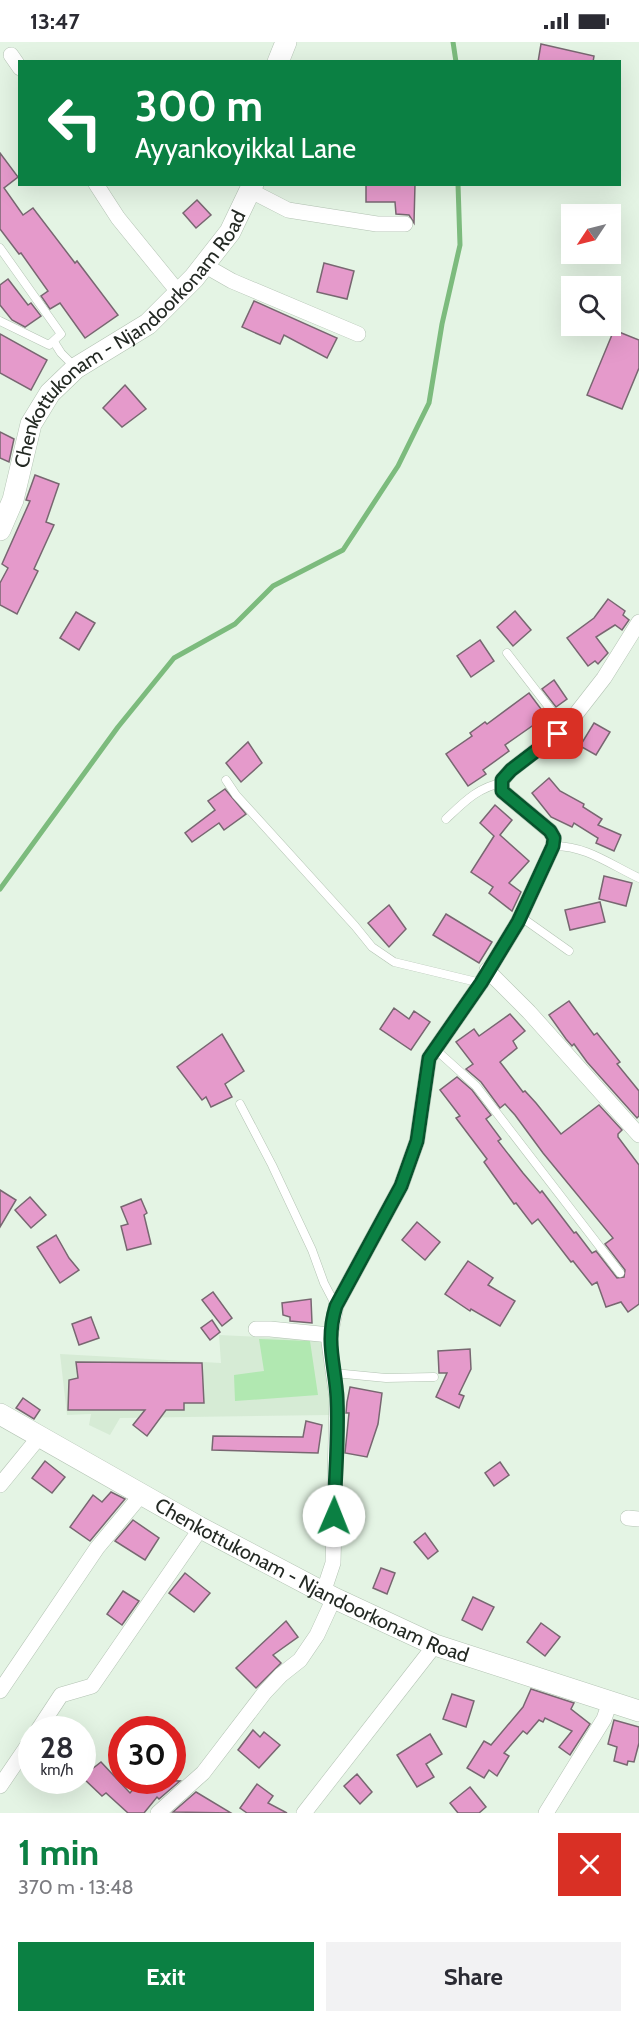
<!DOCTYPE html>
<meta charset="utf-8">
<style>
body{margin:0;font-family:Cabin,sans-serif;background:#f2f2f3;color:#2b2b33;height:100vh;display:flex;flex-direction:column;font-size:22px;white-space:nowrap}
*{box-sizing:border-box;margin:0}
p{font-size:20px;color:#7c7c81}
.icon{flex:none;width:33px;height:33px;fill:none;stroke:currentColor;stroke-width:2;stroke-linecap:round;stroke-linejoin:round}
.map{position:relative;height:1771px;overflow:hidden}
.side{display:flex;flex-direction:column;background:#fff;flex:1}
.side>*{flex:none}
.top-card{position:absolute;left:18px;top:18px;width:603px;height:126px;border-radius:0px;box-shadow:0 6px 24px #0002;background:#0b8043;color:#fff;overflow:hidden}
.needle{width:39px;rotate:235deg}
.controls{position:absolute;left:561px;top:162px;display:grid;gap:12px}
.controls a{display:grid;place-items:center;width:60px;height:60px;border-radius:0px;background:#fff;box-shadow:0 6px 24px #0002;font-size:30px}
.speed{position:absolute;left:18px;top:1674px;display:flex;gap:12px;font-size:30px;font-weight:700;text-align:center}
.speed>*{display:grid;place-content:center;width:78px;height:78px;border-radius:50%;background:#fff;box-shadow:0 6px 24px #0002;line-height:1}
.speed small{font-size:15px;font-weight:400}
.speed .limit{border:9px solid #d22;background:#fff;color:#111}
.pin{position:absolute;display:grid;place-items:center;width:51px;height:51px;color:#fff;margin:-26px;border-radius:12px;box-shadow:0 3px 9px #0006}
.me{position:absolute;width:66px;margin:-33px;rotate:1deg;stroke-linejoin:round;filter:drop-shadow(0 0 4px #0008)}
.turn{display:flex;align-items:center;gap:21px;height:126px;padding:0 18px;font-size:27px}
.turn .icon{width:78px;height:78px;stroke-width:2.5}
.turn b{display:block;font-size:42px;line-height:51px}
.round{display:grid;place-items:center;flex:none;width:63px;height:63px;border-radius:0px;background:#f2f2f3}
.headline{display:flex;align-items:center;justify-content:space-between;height:102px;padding:0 18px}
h1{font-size:36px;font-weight:700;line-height:45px;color:#0b8043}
.primary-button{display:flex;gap:12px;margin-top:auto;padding:12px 18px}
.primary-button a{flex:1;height:69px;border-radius:0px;background:#0b8043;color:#fff;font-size:24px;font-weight:700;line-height:69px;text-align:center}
.primary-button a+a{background:#f2f2f3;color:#2b2b33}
.status{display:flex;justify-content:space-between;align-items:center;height:42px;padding:0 30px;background:#fff;direction:ltr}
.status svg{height:16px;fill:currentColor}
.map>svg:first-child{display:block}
</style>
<div class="status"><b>13:47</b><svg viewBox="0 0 49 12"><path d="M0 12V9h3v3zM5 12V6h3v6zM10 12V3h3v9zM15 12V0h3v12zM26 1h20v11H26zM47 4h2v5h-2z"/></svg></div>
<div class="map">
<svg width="639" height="1771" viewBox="0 0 639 1771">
<rect width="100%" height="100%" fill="#e4f4e4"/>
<path fill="#d6ebd5" d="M 219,1293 L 325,1298 L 330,1373 L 120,1376 L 110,1393 L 89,1383 L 91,1372 L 67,1373 L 60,1312 L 221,1321 Z"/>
<path fill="#b1e8b1" d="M 259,1297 L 310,1299 L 318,1353 L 235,1359 L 234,1333 L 264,1329 Z"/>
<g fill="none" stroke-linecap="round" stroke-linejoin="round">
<g stroke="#7cbb7d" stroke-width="5">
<path d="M 453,0 L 456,20"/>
<path d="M 0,847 L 118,685 L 174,616 L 235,582 L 273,544 L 343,508 L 398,424 L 429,361 L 442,282 L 460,203 L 458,142"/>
</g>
</g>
<g fill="#e59acb" stroke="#786771" stroke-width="1.5">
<path d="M 541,2 L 594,14 L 593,20 L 538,20 Z"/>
<path d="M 0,111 L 18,135 L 4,146 L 23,173 L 33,166 L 75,221 L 77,219 L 118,273 L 85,296 L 60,261 L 50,267 L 41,254 L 48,249 L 21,211 L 19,212 L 0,187 Z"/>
<path d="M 366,142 L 415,142 L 414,181 L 409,173 L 396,172 L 395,160 L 366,160 Z"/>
<path d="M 197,158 L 211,173 L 196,186 L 183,171 Z"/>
<path d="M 324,221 L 354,229 L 347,257 L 317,250 Z"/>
<path d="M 8,237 L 28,263 L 31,261 L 41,274 L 25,285 L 12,278 L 0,263 L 0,243 Z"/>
<path d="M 254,259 L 337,296 L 327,316 L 284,293 L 280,302 L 242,285 Z"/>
<path d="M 614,288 L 639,298 L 639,326 L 622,367 L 587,353 Z"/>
<path d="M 0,292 L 47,318 L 31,348 L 0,331 Z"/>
<path d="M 125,343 L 146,367 L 122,385 L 103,366 Z"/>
<path d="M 0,390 L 14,397 L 9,420 L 0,416 Z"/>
<path d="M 35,433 L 59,442 L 46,480 L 54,483 L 34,527 L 38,529 L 17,572 L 0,563 L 0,541 L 8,526 L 2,522 L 30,459 L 26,458 Z"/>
<path d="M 608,557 L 625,569 L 623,573 L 629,578 L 622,588 L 615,583 L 596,595 L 608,611 L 598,622 L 595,619 L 588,624 L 567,596 L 594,576 Z"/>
<path d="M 515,569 L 531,588 L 513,604 L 497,585 Z"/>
<path d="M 76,570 L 95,581 L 79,608 L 60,596 Z"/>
<path d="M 480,598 L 494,619 L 471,635 L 457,614 Z"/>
<path d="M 554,638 L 567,657 L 556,665 L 542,647 Z"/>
<path d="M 529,651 L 553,683 L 542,692 L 535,682 L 505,703 L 509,709 L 483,728 L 486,732 L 468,744 L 446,712 L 472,694 L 470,691 L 485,680 L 487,682 Z"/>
<path d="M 594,681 L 610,690 L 596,713 L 580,704 Z"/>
<path d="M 248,700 L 262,721 L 241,740 L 226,721 Z"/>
<path d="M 549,736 L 560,749 L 584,762 L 583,765 L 602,777 L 598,783 L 621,793 L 614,809 L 596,801 L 598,796 L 574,781 L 572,785 L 551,775 L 532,751 Z"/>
<path d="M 225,747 L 246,772 L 224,788 L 219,781 L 192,800 L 185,791 L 215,768 L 208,759 Z"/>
<path d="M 495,763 L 512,778 L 500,793 L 529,819 L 509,841 L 521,850 L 512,869 L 489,851 L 493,845 L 471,830 L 494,794 L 480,781 Z"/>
<path d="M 604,834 L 632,841 L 626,864 L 599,857 Z"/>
<path d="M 600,860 L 605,880 L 570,888 L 565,868 Z"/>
<path d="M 389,863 L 406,887 L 389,905 L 368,881 Z"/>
<path d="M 446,872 L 492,900 L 479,921 L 433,893 Z"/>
<path d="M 569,959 L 594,993 L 597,991 L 620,1020 L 617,1022 L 639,1049 L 639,1074 L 637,1076 L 587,1020 L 574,1002 L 572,1004 L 566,997 L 549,973 Z"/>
<path d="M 394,966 L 409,977 L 414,969 L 430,980 L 411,1008 L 380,987 Z"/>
<path d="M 510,972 L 525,989 L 513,999 L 517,1006 L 500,1020 L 523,1050 L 525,1049 L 536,1061 L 561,1092 L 599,1063 L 622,1088 L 618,1092 L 618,1095 L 639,1123 L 639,1262 L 628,1270 L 621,1260 L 606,1265 L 597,1240 L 592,1243 L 573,1219 L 571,1220 L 538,1177 L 532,1182 L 516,1161 L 514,1162 L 484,1120 L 487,1117 L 456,1076 L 460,1074 L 440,1048 L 457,1035 L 472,1048 L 491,1073 L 486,1077 L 501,1097 L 498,1099 L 523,1131 L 540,1151 L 542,1149 L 574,1191 L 576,1190 L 592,1211 L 596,1209 L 617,1236 L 624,1235 L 625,1228 L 605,1202 L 613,1196 L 543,1111 L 515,1073 L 505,1062 L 500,1066 L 481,1040 L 466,1027 L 473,1022 L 456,1000 L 474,987 L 479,994 Z"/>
<path d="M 222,992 L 244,1029 L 225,1042 L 232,1055 L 211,1065 L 206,1055 L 202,1058 L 177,1025 Z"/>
<path d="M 0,1148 L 16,1158 L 0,1185 Z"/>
<path d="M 30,1155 L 46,1173 L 31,1186 L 15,1168 Z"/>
<path d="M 141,1157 L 147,1171 L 144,1173 L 151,1202 L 127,1208 L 121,1184 L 128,1182 L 121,1165 Z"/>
<path d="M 417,1180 L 440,1200 L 425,1218 L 402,1198 Z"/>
<path d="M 56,1193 L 69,1216 L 79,1228 L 60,1241 L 37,1205 Z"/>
<path d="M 468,1219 L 493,1236 L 488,1243 L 515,1259 L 500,1284 L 471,1267 L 470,1269 L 445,1252 Z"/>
<path d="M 213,1250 L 232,1276 L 222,1284 L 202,1258 Z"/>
<path d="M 311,1257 L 312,1281 L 290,1279 L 290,1275 L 283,1273 L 282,1261 Z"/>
<path d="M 91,1275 L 99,1296 L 79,1303 L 72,1282 Z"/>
<path d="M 212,1278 L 220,1290 L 210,1298 L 201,1286 Z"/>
<path d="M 470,1307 L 471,1327 L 459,1352 L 464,1354 L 459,1366 L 436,1355 L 447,1331 L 439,1331 L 438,1309 Z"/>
<path d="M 76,1320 L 202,1321 L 204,1361 L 184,1361 L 184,1368 L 166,1368 L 147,1394 L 133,1383 L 145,1368 L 68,1368 L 69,1338 L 78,1336 Z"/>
<path d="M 350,1345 L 382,1351 L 378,1382 L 367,1415 L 345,1411 L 349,1371 L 346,1371 L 347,1360 Z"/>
<path d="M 23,1356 L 40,1368 L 34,1377 L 16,1366 Z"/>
<path d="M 306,1379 L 322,1383 L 318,1411 L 212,1408 L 213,1394 L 303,1395 Z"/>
<path d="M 45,1419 L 65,1435 L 52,1451 L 32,1436 Z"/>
<path d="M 500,1420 L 509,1433 L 494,1444 L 485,1431 Z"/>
<path d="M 111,1450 L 125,1457 L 90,1499 L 70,1485 L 93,1453 L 102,1460 Z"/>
<path d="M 133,1478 L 159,1496 L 145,1518 L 115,1499 Z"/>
<path d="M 425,1491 L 438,1509 L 428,1517 L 414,1500 Z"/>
<path d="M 381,1526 L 395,1531 L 387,1552 L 373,1546 Z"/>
<path d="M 185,1531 L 210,1551 L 194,1570 L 169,1551 Z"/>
<path d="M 123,1549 L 139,1559 L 122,1583 L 107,1572 Z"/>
<path d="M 473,1555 L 494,1565 L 482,1588 L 462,1578 Z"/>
<path d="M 286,1579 L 298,1595 L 273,1613 L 281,1621 L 256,1646 L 236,1626 Z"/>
<path d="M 541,1581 L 560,1595 L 545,1614 L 527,1600 Z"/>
<path d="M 531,1647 L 574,1661 L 571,1667 L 590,1682 L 570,1713 L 559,1705 L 572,1689 L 545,1676 L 543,1680 L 539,1678 L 527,1692 L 523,1689 L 504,1711 L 509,1714 L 497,1734 L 489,1728 L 484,1736 L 467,1726 L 484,1699 L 491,1703 L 523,1665 Z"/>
<path d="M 452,1652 L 474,1659 L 466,1685 L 443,1677 Z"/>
<path d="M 614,1678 L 639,1685 L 639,1701 L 634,1720 L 628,1719 L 627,1723 L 614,1719 L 617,1705 L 608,1702 Z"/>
<path d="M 253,1688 L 260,1695 L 264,1690 L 280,1703 L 259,1726 L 238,1708 Z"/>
<path d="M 430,1692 L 442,1712 L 426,1722 L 434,1735 L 417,1745 L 397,1713 Z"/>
<path d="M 101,1720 L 130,1751 L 136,1744 L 140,1748 L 147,1738 L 180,1739 L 159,1757 L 157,1755 L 144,1771 L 128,1771 L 106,1751 L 102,1754 L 82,1735 Z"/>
<path d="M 357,1732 L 372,1750 L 360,1762 L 344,1744 Z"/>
<path d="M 257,1742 L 273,1754 L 268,1761 L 287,1771 L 247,1771 L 240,1766 Z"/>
<path d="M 470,1745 L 486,1765 L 479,1771 L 458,1771 L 450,1761 Z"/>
<path d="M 196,1750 L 231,1771 L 173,1770 Z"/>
</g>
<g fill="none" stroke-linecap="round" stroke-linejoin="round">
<g stroke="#b3c3b3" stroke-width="9">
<g id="lane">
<path d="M 0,206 L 61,292 L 49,303 L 0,279"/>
<path d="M 54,300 L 61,311 L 75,325"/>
<path d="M 507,611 L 565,686"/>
<path d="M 226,738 L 236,753 L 355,884 L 372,905 L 394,920 L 481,941"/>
<path d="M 446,777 C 463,761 478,745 502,741"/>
<path d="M 553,804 C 585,803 611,823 639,836"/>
<path d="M 521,875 L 569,909"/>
<path d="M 435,1007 L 476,1044 L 620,1231"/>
<path d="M 240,1062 L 272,1123 L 312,1208 L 324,1241 L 336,1264"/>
<path d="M 334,1331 L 386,1336 L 434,1335"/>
</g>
</g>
<g stroke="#b3c3b3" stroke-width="16">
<g id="street">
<path d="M 11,13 L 20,26"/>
<path d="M 96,142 L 118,176 L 179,251"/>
<path d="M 251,149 L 288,168 L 377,182 L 405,182"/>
<path d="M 204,223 L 232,239 L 358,292"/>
<path d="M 487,928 L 529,970 L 639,1093"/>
<path d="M 256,1287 L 270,1287 L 330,1293"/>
<path d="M 0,1443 L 40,1394"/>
<path d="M 628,1476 L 639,1477"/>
<path d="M 323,1551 L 333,1521 L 337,1356 L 329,1300 L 336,1264 L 401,1144 L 417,1099 L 429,1016 L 481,941 L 518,880 L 553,804 L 554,796 L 550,789 L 502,749 L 502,738 L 511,728 L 565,686 L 604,636 L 639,580"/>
<path d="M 0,1649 L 97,1506 L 142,1452"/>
<path d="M 38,1688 L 61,1653 L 92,1644 L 201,1486"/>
<path d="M 0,1744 L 32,1697"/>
<path d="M 158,1771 L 203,1731 L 265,1650 L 281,1633 L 300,1618 L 317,1593 L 334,1556"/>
<path d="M 304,1771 L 435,1603"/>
<path d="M 546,1771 L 604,1677 L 610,1660"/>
</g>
</g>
<g stroke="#b3c3b3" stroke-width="22">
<g id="secondary">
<path d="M 278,20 L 286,0"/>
<path id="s1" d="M 0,488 L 13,458 L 31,382 L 50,351 L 76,326 L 148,282 L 194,236 L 230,190 L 253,142"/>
<path id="s2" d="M 0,1372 L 199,1485 L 334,1556 L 435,1603 L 639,1669"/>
</g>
</g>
<use href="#lane" stroke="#fff" stroke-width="8"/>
<use href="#street" stroke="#fff" stroke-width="15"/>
<use href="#secondary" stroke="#fff" stroke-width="21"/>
</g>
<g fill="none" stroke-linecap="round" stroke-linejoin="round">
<g stroke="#07532c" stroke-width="15">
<path id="route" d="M 334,1474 C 335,1435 339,1395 337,1356 C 335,1321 325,1300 336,1264 L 401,1144 L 417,1099 L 429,1016 L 481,941 L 518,880 L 553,804 L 554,796 L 550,789 L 502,749 L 502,738 L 511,728 L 558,692"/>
</g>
<use href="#route" stroke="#0b8043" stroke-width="10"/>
</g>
<g text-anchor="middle" stroke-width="6" stroke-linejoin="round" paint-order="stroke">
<g font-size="20" fill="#232923" stroke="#f8fef8">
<text dy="7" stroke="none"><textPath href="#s1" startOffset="240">Chenkottukonam - Njandoorkonam Road</textPath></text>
<text dy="7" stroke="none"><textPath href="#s2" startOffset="354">Chenkottukonam - Njandoorkonam Road</textPath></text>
</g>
</g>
</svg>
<div class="controls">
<a><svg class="needle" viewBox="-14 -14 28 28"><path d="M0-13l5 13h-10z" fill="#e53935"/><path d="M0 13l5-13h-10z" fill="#7c7c81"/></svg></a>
<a><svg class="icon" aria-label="search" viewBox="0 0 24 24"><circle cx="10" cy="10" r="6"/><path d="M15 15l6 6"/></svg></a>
</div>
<div class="speed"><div>28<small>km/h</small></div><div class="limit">30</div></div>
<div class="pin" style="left:558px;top:692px;background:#d93025"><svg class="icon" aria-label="arrive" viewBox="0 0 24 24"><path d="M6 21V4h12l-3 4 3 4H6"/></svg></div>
<svg class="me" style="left:334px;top:1474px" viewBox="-20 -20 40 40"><circle r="19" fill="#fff"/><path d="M0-13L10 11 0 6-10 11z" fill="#0b8043"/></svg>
<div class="top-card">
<div class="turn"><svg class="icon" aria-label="left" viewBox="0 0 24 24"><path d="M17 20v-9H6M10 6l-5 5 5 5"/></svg><div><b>300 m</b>Ayyankoyikkal Lane</div></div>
</div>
</div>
<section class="side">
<div class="headline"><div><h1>1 min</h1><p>370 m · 13:48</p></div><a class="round" style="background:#d93025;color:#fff"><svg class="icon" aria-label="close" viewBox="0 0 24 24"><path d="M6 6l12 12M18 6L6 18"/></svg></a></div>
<div class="primary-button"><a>Exit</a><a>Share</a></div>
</section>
